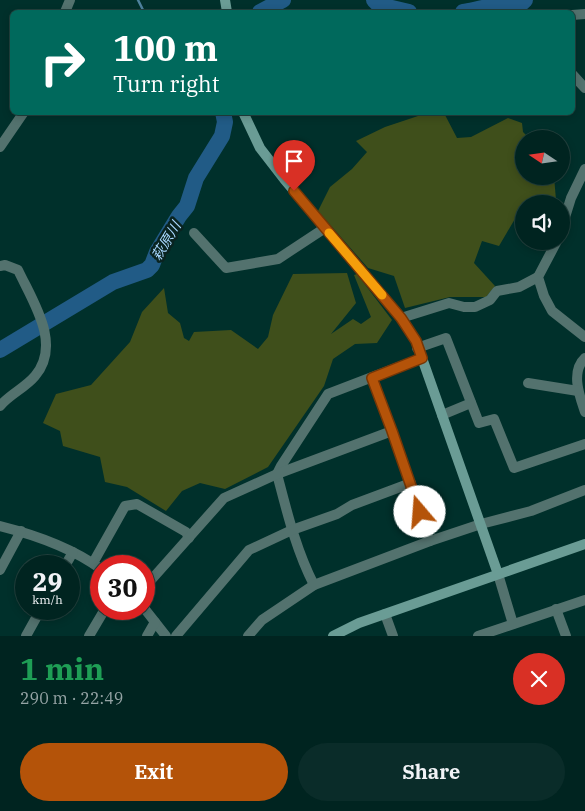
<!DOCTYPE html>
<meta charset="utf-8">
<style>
body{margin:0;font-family:"IBM Plex Serif","Noto Sans JP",serif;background:#0a2c29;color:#f1f3f6;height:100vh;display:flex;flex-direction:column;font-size:19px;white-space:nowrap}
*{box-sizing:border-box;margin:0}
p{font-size:16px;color:#95a4a5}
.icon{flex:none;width:28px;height:28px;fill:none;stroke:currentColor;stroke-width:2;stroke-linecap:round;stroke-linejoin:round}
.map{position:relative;height:636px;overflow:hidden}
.side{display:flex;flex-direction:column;background:#002420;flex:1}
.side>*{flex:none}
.top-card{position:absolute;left:10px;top:10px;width:565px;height:105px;border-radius:8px;box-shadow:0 2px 8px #0003,0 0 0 1px #22413e;background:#00695c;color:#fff;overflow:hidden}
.needle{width:32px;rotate:283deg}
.controls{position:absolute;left:515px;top:130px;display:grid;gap:10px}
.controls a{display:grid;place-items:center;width:55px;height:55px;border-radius:50%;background:#002420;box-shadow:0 2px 8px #0003,0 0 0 1px #22413e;font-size:25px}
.speed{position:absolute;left:15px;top:555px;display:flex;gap:10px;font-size:25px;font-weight:700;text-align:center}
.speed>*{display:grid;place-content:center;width:65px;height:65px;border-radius:50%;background:#002420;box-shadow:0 2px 8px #0003,0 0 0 1px #22413e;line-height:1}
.speed small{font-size:12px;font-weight:400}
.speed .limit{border:8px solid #d22;background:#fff;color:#111}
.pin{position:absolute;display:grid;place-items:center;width:42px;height:42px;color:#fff;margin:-51px -21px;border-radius:50% 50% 50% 0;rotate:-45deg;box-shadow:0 0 5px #0007}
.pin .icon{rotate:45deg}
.me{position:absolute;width:55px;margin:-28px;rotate:342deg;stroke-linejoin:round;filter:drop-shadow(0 0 4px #0008)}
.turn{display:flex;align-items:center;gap:18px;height:105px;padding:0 20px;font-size:22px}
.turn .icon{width:65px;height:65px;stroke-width:2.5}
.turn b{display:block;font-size:35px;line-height:42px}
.round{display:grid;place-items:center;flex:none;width:52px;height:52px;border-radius:26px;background:#0a2c29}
.head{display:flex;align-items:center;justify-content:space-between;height:85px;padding:0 20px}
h1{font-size:30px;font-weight:700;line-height:38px;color:#1e9e55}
.primary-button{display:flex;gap:10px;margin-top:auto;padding:10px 20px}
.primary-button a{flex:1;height:58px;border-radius:30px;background:#b45309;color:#fff;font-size:20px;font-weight:700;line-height:58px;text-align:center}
.primary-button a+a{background:#0a2c29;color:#f1f3f6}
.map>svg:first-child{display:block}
</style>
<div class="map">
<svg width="585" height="636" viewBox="0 0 585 636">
<rect width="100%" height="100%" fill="#00302b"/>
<g fill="#3f4f1b">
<path d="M 427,113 L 444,113 L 457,138 L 471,137 L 508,118 L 522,123 L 523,132 L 529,138 L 540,132 L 549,139 L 524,139 L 524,176 L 554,176 L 556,200 L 526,200 L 499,246 L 482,241 L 474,263 L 495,286 L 486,297 L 450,297 L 405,308 L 394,276 L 368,268 L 318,211 L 330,187 L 352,169 L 367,152 L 356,141 L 385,127 Z"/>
<path d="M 347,273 L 356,303 L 331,334 L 353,319 L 361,324 L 371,317 L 354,275 L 357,274 L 392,320 L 377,343 L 355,344 L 333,359 L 324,386 L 268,467 L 225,489 L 200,483 L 182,491 L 166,511 L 127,487 L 105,482 L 100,457 L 63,446 L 60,431 L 43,423 L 56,394 L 91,385 L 130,342 L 142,312 L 164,288 L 168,313 L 180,323 L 184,338 L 189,341 L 194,332 L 231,330 L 258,349 L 268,337 L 273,315 L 293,274 Z"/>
</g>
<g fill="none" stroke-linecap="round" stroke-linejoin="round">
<path stroke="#4e829e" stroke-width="2.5" d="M 138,0 L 144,12"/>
<g stroke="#215b86" stroke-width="16">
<path d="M 374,0 L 379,5 L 409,12"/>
<path d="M 260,12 L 283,0"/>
<path d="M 463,12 C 470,11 477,9 483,8 C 497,7 515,11 525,0"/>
<path d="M 0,350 L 113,282 L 147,270 L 152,265 L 157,252 L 179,216 L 187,206 L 196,178 L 222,136 L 225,122 L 223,112"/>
</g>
<g stroke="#53726e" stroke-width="10">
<path d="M 65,12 L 70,0"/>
<path d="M 572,15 L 585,14"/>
<path d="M 572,74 L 585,88"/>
<path d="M 0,147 L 24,112"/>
<path d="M 561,230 L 571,198 L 585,169"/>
<path d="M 194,233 L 226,268 L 278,259 L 325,228"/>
<path d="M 557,241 L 538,277 L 544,296 L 552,311 L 585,337"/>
<path d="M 0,266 L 5,265 L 18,270 C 33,302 62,344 35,376 C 25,388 10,394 0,406"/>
<path d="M 401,318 L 449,303 L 464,307 L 475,307 L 490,300 L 497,291 L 519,287 L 538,277"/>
<path d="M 417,348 L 446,338 L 479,423 L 494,419 L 514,468 L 585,444"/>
<path d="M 585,358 C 570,372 580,397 585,412"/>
<path d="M 372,378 L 392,431 L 430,541"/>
<path d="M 528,383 L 578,391"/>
<path d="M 442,415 L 471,403"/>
<path d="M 0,526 C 36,535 71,547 101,569"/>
<path d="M 93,563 L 125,506 L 137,504 L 186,532 L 189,538"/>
<path d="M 65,566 L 73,552"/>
<path d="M 0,570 L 21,531"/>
<path d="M 498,574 L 513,624"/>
<path d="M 314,585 C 296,550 287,512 277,474 L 281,466 L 328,394 L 422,358"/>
<path d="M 144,588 L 224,498 L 277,474 L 392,431"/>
<path d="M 144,608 L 166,636"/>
<path d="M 556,609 L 566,636"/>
<path d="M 385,614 L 393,636"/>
<path d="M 26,636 L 41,609"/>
<path d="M 89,636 L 105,609"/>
<path d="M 147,636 L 155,622"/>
<path d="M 176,636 L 249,550 L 292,530 L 337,514 L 352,505 L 411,483"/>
<path d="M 248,636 L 262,620 L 314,585 L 430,541 L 481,524 L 531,511 L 585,490"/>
<path d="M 478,636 L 585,600"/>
</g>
<g stroke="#6a9c95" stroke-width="10">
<path d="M 225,0 L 227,12"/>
<path d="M 243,112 L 260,148 L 284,179 L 401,318 L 416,341 L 498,574"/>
<path d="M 333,636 L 359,623 L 585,544"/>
</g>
</g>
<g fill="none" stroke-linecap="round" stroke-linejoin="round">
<g stroke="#753606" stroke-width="12">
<path id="route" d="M 294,191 L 401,318 L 416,341 L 422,358 L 372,378 L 392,431 L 420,512"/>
</g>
<use href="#route" stroke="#b45309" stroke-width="9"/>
<path stroke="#f59e0b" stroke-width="9" d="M 329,233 L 382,295"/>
</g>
<g text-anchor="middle" stroke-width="5" stroke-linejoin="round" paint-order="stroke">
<g font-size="14" font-style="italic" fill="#a9d8ff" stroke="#092320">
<text transform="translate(166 241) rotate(-59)" y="5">萩原川</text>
</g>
</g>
</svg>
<div class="controls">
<a><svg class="needle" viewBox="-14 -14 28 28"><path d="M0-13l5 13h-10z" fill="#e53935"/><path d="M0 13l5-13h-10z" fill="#95a4a5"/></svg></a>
<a><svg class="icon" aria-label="sound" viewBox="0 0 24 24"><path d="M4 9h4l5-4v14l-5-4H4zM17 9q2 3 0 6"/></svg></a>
</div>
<div class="speed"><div>29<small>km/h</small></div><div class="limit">30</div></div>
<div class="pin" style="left:294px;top:191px;background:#d93025"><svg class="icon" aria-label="arrive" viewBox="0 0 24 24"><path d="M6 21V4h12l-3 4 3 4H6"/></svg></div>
<svg class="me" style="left:420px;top:512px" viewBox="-20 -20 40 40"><circle r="19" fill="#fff"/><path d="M0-13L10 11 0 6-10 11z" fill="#b45309"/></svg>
<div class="top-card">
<div class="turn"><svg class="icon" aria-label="right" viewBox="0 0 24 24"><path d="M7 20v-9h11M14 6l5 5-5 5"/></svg><div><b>100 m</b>Turn right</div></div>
</div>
</div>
<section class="side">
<div class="head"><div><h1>1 min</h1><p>290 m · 22:49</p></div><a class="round" style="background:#d93025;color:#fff"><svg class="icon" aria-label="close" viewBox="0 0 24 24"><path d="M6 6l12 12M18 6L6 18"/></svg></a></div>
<div class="primary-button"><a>Exit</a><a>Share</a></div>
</section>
